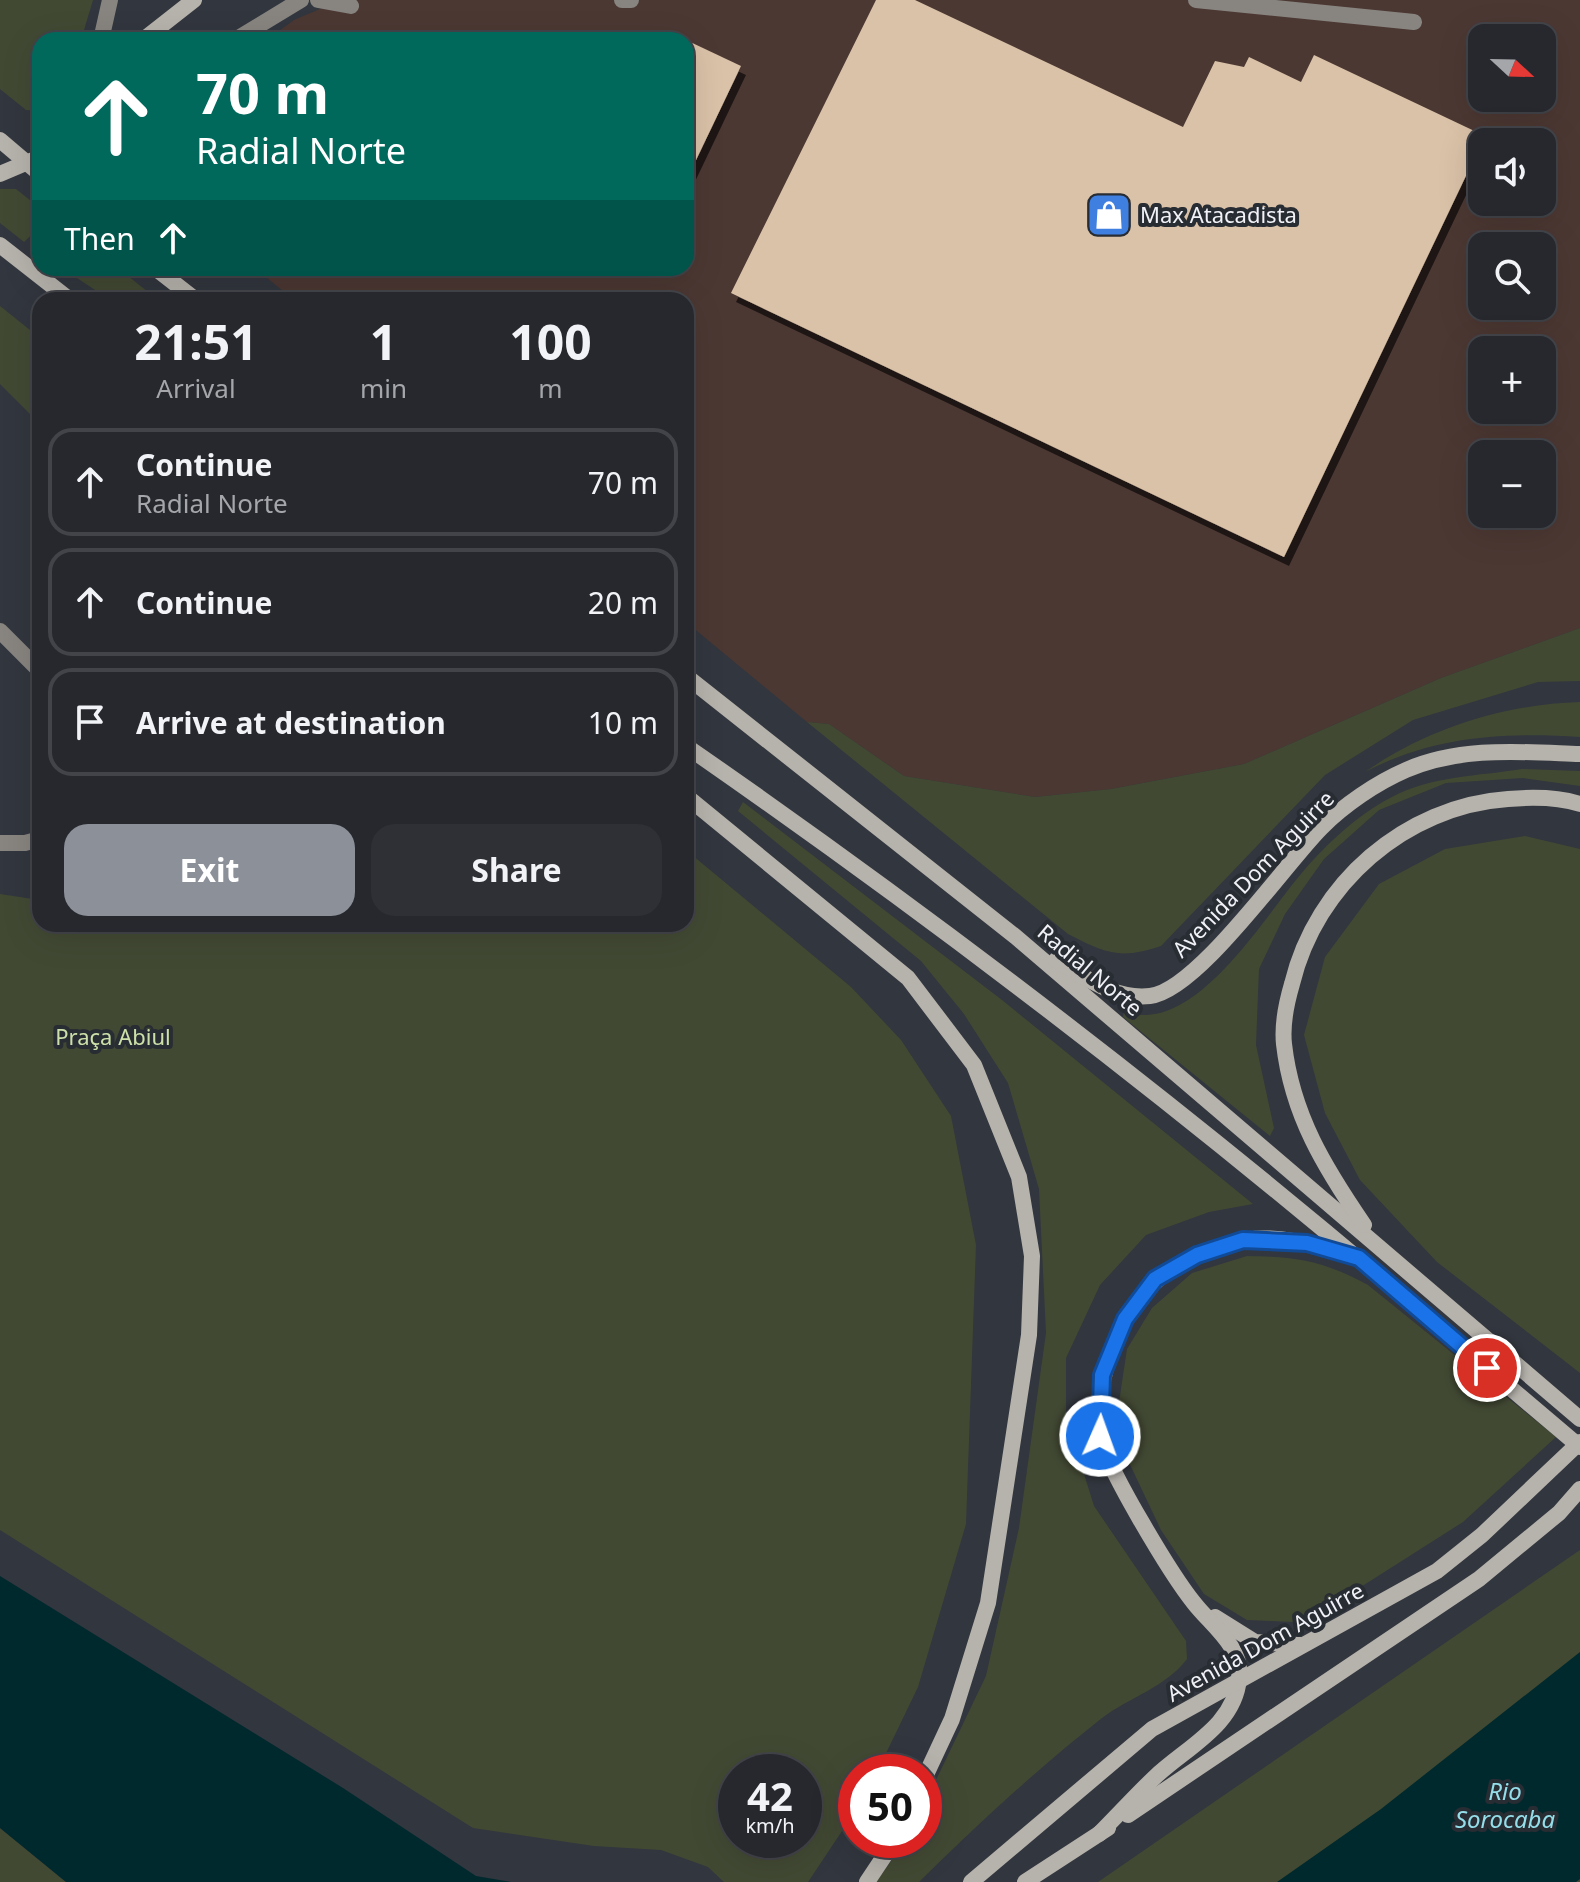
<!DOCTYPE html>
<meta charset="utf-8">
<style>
body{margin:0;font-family:"Noto Sans",sans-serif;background:#2e3036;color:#f1f3f6;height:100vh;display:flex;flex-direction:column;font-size:30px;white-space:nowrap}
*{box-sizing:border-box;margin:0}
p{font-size:26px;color:#a4a6aa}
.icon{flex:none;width:44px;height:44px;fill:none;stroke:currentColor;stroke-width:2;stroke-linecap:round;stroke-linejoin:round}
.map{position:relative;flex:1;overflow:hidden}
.details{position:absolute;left:32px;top:292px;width:662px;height:640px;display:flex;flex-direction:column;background:#26282e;border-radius:24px;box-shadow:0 8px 32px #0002,0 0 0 2px #42444a}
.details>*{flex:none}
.hud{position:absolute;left:32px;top:32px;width:662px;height:244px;border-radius:24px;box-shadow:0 8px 32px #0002,0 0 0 2px #42444a;background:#00695c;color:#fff;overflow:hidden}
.needle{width:52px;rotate:112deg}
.controls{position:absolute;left:1468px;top:24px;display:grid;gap:16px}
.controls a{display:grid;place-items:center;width:88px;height:88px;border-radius:16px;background:#26282e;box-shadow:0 8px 32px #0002,0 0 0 2px #42444a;font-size:40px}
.speed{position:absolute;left:718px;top:1754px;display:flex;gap:16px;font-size:40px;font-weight:700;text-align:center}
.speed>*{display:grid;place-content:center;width:104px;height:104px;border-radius:50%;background:#26282e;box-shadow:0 8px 32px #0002,0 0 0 2px #42444a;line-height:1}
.speed small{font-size:20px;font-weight:400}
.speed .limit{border:12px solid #d22;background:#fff;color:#111}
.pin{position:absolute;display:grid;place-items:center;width:68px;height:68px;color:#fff;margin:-34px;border:4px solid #fff;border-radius:50%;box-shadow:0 2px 8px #0007}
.me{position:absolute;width:88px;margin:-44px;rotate:2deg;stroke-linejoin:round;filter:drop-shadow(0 0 6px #0008)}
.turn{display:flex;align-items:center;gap:28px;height:168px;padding:0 32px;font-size:36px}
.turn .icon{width:104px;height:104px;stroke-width:2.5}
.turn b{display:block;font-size:56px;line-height:68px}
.then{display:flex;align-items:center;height:76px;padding:0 32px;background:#0003;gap:16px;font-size:30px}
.eta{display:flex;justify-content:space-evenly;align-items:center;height:136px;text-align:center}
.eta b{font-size:48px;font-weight:700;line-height:56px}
.action{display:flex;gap:16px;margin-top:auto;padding:16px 32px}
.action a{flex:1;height:92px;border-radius:24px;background:#8c9099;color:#fff;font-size:32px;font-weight:700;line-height:92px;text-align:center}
.action a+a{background:#2e3036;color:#f1f3f6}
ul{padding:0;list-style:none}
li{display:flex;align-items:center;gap:24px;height:108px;margin:0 16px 12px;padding:0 16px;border:4px solid #42444a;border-radius:24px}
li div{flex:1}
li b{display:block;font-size:30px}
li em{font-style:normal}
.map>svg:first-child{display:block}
</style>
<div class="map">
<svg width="1580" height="1882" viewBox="0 0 1580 1882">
<defs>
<filter id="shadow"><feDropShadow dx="5" dy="9" stdDeviation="0" flood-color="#0009"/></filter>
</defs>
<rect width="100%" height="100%" fill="#32363e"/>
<path fill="#4c3833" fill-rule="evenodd" d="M 341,0 L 1580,0 L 1580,628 L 1441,678 L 1244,764 L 1111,789 L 1035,797 L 904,776 L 829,724 L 807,722 L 686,622 L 686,300 L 294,300 L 255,268 L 686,268 L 686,40 L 267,40 L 294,20 ZM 1482,38 L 1542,38 L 1542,98 L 1482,98 ZM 1482,142 L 1542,142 L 1542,202 L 1482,202 ZM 1482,246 L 1542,246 L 1542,306 L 1482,306 ZM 1482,350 L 1542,350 L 1542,410 L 1482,410 ZM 1482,454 L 1542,454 L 1542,514 L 1482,514 Z"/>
<g fill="#424933" fill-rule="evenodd">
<path d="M 0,0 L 93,0 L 81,40 L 40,40 L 40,111 L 26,110 L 0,89 Z"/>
<path d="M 0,189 L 16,189 L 40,208 L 40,227 L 24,242 L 0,223 Z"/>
<path d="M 62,268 L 118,268 L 158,300 L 110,300 Z"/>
<path d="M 0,306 L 40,338 L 40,424 L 0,384 Z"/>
<path d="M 1580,628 L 1580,681 L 1538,682 L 1413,720 L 1325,775 L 1161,946 C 1120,960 1105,953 1068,934 L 807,722 L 829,724 L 904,776 L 1035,797 L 1111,789 L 1244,764 L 1441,678 Z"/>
<path d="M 1580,702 L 1580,737 C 1505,732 1433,736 1365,772 C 1426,729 1506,704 1580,702 Z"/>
<path d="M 1522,769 L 1580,771 L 1580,786 L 1523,778 L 1446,783 L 1379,810 L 1324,859 L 1285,914 L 1259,969 L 1256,1045 L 1274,1128 L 1270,1136 L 1123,1017 L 1124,1011 C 1190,1038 1260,924 1296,880 C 1321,849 1356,815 1392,797 C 1431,776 1479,776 1522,769 Z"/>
<path d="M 743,802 L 1002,1000 L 1253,1204 L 1209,1212 L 1146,1235 L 1100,1285 L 1066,1358 L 1066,1416 L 1094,1506 L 1186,1641 L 1187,1659 C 1166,1687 1130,1697 1102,1718 C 1037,1769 978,1824 919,1882 L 876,1882 L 906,1840 L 924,1840 L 924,1805 L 986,1676 L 1019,1528 L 1046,1333 L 1039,1189 L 1008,1083 L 964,1014 L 921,961 L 738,811 Z"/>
<path d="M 1525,836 L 1580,849 L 1580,1373 L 1437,1262 L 1360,1180 L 1325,1113 L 1304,1035 L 1325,957 L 1379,884 L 1445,849 Z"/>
<path d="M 686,850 L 851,987 L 901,1040 L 951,1116 L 976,1245 L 966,1524 L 918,1687 L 877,1772 L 856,1772 L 856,1810 L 808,1882 L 724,1882 L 708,1867 L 661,1850 L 594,1846 L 473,1828 L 0,1530 L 0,894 L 40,900 L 40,924 L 686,924 ZM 736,1772 L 804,1772 L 804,1840 L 736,1840 Z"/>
<path d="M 1247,1256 C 1299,1257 1321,1260 1368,1285 L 1556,1437 L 1463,1522 L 1345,1597 L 1294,1622 L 1247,1620 L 1204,1594 L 1161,1530 L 1125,1454 L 1118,1409 L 1127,1349 L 1152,1308 L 1192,1273 Z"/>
<path d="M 1580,1550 L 1580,1882 L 1098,1882 Z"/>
<path d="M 0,1828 L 66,1882 L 0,1882 Z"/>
</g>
<g fill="#00292e">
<path d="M 0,1576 L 343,1788 L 476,1876 L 511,1882 L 66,1882 L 0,1828 Z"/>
<path d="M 1580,1652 L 1580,1879 L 1576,1882 L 1277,1882 L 1381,1809 Z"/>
</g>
<g fill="#dac2a8" filter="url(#shadow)">
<path d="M 876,0 L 915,0 L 1183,127 L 1215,61 L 1244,67 L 1249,57 L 1301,82 L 1314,55 L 1485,136 L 1284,557 L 731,293 Z"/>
<path d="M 686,40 L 741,66 L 686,181 Z"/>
</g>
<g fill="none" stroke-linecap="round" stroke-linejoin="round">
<g stroke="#888581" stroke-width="16">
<path d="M 318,0 L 351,6"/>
<path d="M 622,0 L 631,0"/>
<path d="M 1196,0 L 1414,22"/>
<path d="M 235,40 L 301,0"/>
</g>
<g stroke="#888581" stroke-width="16">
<path d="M 101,40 L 110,0"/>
<path d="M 0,631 L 40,671"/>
<path d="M 0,843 L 25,843 L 40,839"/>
</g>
<g stroke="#b6b2ac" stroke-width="16">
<path d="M 143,40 L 194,0"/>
<path d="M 0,140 L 40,174"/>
<path d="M 0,174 L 40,157"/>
<path d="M 0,245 L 70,300"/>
<path d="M 155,268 L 196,300"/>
<path d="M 686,676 L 1016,937 L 1580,1419"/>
<path d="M 686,746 C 947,927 1200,1122 1441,1329"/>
<path d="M 686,796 L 908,978 L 974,1065 L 1019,1177 L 1032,1256 L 1029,1335 L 988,1603 L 952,1719 L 924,1779"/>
<path d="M 1056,960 C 1085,977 1114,1000 1150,996 C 1197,991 1285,864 1321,828 C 1344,805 1376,783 1406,770 C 1461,746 1522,752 1580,754"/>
<path d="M 1364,1225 C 1325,1168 1292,1115 1284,1044 C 1282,1025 1287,1001 1292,984 C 1316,884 1405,806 1508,799 C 1531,797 1558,797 1580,804"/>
<path d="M 1215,1617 L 1255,1642 L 1300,1645"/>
<path d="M 1128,1815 L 1479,1579 L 1559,1513 L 1580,1489"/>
<path d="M 1099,1834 C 1118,1815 1136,1795 1155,1777 C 1185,1748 1235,1726 1239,1678 C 1243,1647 1211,1625 1194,1603 C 1173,1577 1103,1463 1100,1434 C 1096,1403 1103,1373 1114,1345 C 1140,1282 1169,1265 1232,1243 C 1269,1231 1316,1245 1351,1256"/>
<path d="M 867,1882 L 895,1840"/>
<path d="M 971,1882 L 1152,1729 L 1437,1571 L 1482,1535 L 1580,1442"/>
<path d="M 1025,1882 L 1108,1828"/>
</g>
<path stroke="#b6b2ac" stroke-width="16" d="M 1441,1329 L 1580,1447"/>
</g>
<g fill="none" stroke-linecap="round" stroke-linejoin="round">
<g stroke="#114b97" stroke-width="20">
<path id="route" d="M 1100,1436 L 1102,1375 L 1125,1319 L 1155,1279 L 1197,1255 L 1243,1240 L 1307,1243 L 1359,1258 L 1487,1368"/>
</g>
<use href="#route" stroke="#1a73e8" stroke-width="14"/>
</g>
<defs>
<g id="shop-square" transform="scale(2.3)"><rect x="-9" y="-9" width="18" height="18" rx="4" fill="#3f7fe0" stroke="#282c33"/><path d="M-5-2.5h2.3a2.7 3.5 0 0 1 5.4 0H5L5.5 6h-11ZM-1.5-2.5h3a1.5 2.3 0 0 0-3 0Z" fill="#fff"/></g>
</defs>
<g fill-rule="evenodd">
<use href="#shop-square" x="1109" y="215"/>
</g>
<g text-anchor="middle" stroke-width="8" stroke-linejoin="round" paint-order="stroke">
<g font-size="22" fill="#f0f2f7" stroke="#282c33" text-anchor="start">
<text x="1140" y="223">Max Atacadista</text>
</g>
<g font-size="22" fill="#f0f2f7" stroke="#282c33">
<text transform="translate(1253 874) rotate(-46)" y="8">Avenida Dom Aguirre</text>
<text transform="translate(1090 970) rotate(40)" y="8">Radial Norte</text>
<text transform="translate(1265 1642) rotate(-29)" y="8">Avenida Dom Aguirre</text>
</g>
<g font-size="22" fill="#cde0a9" stroke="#282c33">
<text x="113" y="1045">Praça Abiul</text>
</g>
<g font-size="24" font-style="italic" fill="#94deea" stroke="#282c33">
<text x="1505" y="1800">Rio<tspan x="1505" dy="28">Sorocaba</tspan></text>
</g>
</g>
</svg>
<div class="controls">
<a><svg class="needle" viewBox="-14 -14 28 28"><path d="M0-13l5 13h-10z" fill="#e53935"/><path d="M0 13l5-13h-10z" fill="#a4a6aa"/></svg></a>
<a><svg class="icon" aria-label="sound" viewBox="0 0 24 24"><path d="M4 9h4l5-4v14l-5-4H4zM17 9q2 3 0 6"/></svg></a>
<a><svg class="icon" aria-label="search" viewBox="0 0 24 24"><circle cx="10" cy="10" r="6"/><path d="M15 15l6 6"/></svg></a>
<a>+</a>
<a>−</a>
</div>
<div class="speed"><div>42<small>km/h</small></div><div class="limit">50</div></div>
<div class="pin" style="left:1487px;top:1368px;background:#d93025"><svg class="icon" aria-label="arrive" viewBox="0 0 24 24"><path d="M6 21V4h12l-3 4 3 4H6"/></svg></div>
<svg class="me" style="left:1100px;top:1436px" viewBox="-20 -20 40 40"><circle r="17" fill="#1a73e8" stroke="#fff" stroke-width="3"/><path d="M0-11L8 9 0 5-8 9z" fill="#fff"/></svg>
<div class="hud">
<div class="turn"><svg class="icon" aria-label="ahead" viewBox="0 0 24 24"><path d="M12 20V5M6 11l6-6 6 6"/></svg><div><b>70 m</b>Radial Norte</div></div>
<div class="then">Then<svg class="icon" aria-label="ahead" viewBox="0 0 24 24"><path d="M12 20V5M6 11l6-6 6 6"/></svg></div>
</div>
<section class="details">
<div class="eta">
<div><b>21:51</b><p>Arrival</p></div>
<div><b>1</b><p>min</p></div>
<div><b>100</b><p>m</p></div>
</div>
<ul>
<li><svg class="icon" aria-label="ahead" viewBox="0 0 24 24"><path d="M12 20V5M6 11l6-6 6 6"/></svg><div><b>Continue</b><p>Radial Norte</p></div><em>70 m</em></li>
<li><svg class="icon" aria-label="ahead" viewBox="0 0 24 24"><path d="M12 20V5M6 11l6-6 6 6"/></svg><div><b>Continue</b></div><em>20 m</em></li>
<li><svg class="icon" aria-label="arrive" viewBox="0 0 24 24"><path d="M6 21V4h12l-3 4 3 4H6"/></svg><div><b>Arrive at destination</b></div><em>10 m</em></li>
</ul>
<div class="action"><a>Exit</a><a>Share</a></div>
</section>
</div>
